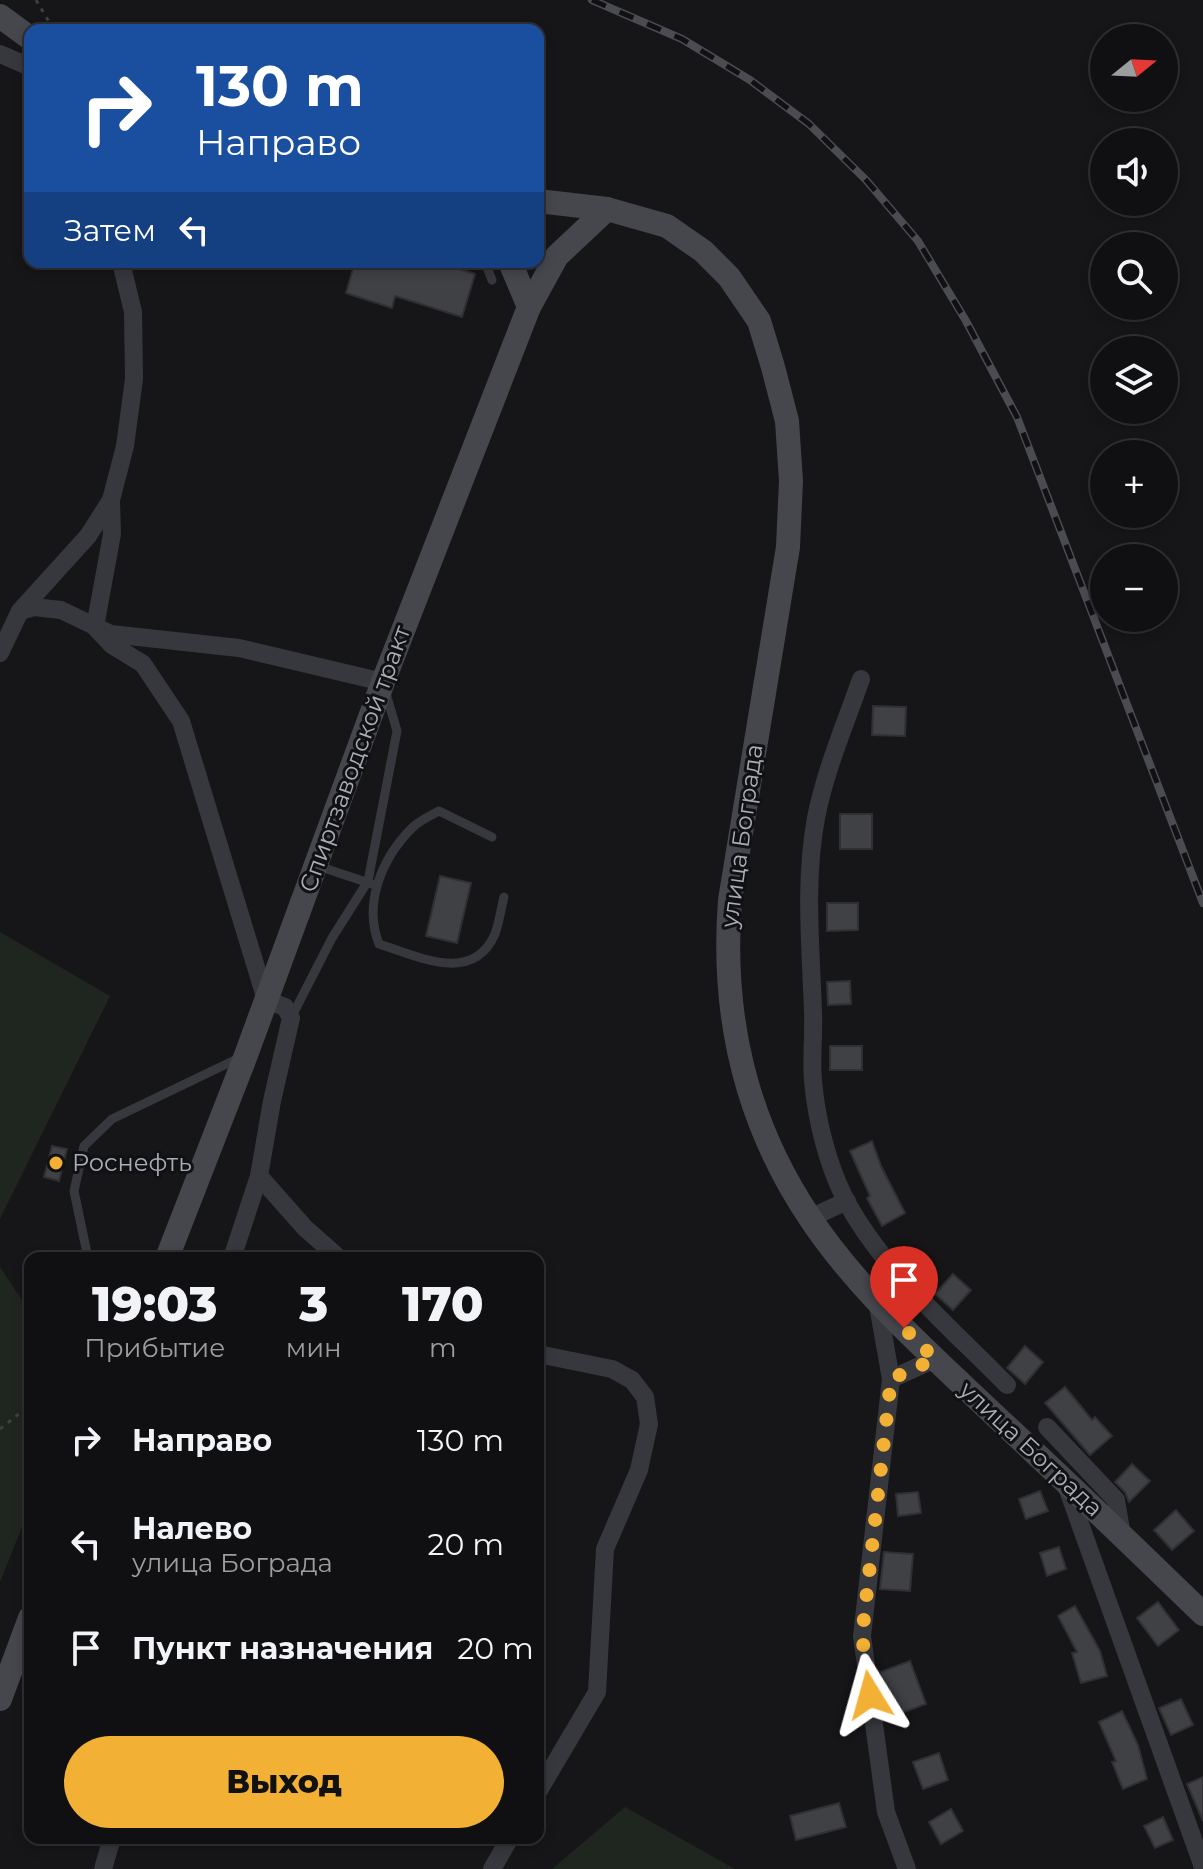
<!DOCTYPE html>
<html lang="ru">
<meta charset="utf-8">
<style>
body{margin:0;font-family:Montserrat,sans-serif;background:#1e1e20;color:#f1f3f6;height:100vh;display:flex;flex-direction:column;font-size:30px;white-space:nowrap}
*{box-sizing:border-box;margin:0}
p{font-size:26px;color:#9c9d9f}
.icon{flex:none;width:44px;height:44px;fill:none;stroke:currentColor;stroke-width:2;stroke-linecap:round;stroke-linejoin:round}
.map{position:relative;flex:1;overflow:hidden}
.details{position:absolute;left:24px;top:1252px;width:520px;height:592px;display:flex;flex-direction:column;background:#101012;border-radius:16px;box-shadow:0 4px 12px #0003,0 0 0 2px #303032}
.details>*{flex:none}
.hud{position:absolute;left:24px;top:24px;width:520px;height:244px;border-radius:16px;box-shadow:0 4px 12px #0003,0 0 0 2px #303032;background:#1a4fa0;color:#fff;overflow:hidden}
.needle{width:52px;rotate:72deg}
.tools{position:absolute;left:1090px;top:24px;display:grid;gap:16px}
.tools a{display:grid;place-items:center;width:88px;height:88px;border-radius:50%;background:#101012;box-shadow:0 4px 12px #0003,0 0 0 2px #303032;font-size:40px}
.pin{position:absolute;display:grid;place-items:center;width:68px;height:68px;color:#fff;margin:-82px -34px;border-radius:50% 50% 50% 0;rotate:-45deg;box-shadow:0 0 8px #0007}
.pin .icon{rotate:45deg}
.me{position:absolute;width:88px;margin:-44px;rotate:352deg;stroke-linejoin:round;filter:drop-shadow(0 0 6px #0008)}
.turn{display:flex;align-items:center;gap:28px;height:168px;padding:0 40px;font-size:36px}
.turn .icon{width:104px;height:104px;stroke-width:2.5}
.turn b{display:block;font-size:56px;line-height:68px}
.then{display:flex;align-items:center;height:76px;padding:0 40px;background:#0003;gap:16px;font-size:30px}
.eta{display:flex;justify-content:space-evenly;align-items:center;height:136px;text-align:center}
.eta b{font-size:48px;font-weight:800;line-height:56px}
.action{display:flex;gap:16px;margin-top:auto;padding:16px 40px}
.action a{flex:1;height:92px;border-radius:48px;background:#f2b134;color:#111;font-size:32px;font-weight:800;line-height:92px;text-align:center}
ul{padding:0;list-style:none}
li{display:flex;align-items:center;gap:24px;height:104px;padding:0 40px}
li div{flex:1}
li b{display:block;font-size:30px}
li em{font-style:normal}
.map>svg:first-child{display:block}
</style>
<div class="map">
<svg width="1203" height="1869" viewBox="0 0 1203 1869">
<rect width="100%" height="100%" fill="#161618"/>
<g fill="#1e261f">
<path d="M 0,932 L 110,996 L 0,1219 Z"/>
<path d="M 0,1267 L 30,1312 L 30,1507 L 0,1582 Z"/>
<path d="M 625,1807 L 735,1869 L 552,1869 Z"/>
</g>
<g fill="#404145" stroke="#303034" stroke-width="2">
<path d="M 355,262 L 437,262 L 475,274 L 462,317 L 395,296 L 392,308 L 346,293 Z"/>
<path d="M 873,706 L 906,707 L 905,736 L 872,735 Z"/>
<rect x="840" y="814" width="32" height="35"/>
<path d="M 440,876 L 471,883 L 457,943 L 426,936 Z"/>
<path d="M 827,903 L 858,903 L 858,930 L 827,931 Z"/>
<path d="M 850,981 L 851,1004 L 828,1005 L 827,982 Z"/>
<rect x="830" y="1046" width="32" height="24"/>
<path d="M 872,1141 L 881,1166 L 905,1213 L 882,1226 L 867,1198 L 870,1196 L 850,1151 Z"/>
<path d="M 52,1146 L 67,1149 L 59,1181 L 44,1177 Z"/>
<path d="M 953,1274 L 971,1290 L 953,1310 L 935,1294 Z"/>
<path d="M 1025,1346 L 1043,1362 L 1025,1384 L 1007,1368 Z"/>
<path d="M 1065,1387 L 1092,1420 L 1095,1417 L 1112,1436 L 1090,1455 L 1045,1403 Z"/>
<path d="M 1132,1464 L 1150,1481 L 1129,1502 L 1125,1492 L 1115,1482 Z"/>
<path d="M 1040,1491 L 1048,1511 L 1026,1519 L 1019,1499 Z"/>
<path d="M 918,1492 L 921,1513 L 898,1516 L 896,1494 Z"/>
<path d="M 1176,1510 L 1194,1531 L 1172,1550 L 1154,1530 Z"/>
<path d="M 1059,1547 L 1066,1569 L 1047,1576 L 1040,1553 Z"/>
<path d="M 884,1552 L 913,1554 L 910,1591 L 880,1589 Z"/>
<path d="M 1158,1602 L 1179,1630 L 1158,1646 L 1137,1618 Z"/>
<path d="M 1075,1606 L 1100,1651 L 1107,1676 L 1081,1683 L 1072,1653 L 1077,1652 L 1058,1616 Z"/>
<path d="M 910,1661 L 926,1704 L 896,1715 L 880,1672 Z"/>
<path d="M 1181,1699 L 1193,1725 L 1171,1735 L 1159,1708 Z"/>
<path d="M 1122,1711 L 1138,1745 L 1147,1779 L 1123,1789 L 1112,1762 L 1116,1761 L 1099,1722 Z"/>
<path d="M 939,1753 L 948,1780 L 923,1789 L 913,1762 Z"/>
<path d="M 1203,1777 L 1203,1821 L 1187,1784 Z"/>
<path d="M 839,1803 L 846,1827 L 796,1840 L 790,1816 Z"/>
<path d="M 951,1809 L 963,1831 L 941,1844 L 929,1822 Z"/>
<path d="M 1163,1817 L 1173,1840 L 1155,1848 L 1144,1826 Z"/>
</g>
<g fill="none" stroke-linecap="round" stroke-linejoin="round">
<g stroke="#3d3f44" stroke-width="3" stroke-dasharray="4 6" stroke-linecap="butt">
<path d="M 36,0 L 54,30"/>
<path d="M 0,1429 L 30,1405"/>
</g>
<g stroke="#37383d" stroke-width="9">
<path d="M 485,262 L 492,280"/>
<path d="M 492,837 L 439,811 C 430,816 419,821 412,828 C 382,858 363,903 379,944 C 417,956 473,985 495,934 C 499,923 501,909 504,897"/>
<path d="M 318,866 L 372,884"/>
<path d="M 291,1018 L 332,938 L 368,881 L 397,731 L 385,690"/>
<path d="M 88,1258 L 74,1191 L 84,1146 L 112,1119 L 239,1058"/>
</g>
<g stroke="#37383d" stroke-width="18">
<path d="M 0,54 L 30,67"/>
<path d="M 121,262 L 133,312 L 134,379 L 125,446 L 111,500 L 112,534 L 95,627 L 112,645 L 143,664 L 181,721 L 266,1000 L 285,1007 L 291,1018 L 272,1101 L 259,1176 L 305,1228 L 339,1258"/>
<path d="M 20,611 L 34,607 L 61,610 L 111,634 L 239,648 L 383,682"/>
<path d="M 0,653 L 20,611 L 88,536 L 111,500"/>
<path d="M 861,679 C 845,725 825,771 816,818 C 804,883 811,947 813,1013 C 814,1035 811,1057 813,1080 C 816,1118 827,1162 844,1197 C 882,1270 950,1327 1007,1385"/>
<path d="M 810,1218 L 847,1201"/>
<path d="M 232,1258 L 259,1176"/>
<path d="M 877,1300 L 891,1379 L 862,1636 L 886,1812 L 907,1869"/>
<path d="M 538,1354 L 612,1369 L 632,1380 L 645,1397 L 649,1424 L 639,1470 L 605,1549 L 597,1692 L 538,1792"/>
<path d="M 891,1379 L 935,1359"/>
<path d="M 1047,1427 L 1116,1500 L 1122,1536"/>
<path d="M 1065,1482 L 1203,1867"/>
<path d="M 103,1869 L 112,1838"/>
<path d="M 492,1869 L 510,1838"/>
</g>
<g stroke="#45474d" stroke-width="24">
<path d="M 0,16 L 30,38"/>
<path d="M 538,201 L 607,209 L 667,226 L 703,251 L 729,277 L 759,321 L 773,367 L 787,421 L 791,481 L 788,547 L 730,900 C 721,1016 745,1121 810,1218 C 861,1295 938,1361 1005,1425 C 1072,1487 1137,1550 1203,1614"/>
<path d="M 510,262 L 529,307"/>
<path d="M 167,1258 L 246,1055 L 383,682 L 529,307 L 557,256 L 607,209"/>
<path d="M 0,1699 L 30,1618"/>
</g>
<g stroke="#4a4c52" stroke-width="8">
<path id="rail" d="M 592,0 L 682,39 L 750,80 L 809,124 L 866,180 L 918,241 L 966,321 L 1017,417 L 1203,903"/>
</g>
<use href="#rail" stroke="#111113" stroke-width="5" stroke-dasharray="15" stroke-linecap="butt"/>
</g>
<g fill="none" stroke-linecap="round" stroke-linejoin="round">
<path stroke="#f2b134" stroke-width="14" stroke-dasharray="0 25.2" d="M 870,1695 L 862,1636 L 891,1379 L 935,1359 L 904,1328"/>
</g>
<circle fill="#f2b134" stroke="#111113" stroke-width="3" cx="56" cy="1163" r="8"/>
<g text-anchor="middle" stroke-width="6" stroke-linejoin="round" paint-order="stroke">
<g font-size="24" fill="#a8adb8" stroke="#111113">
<text transform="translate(355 759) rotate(-70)" y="8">Спиртзаводской тракт</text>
<text transform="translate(742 836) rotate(-82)" y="8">улица Бограда</text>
<text transform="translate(1031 1449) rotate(43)" y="8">улица Бограда</text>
</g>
<g font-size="24" fill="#a8adb8" stroke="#111113" text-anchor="start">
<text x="72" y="1171">Роснефть</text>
</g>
</g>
</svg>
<div class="tools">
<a><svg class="needle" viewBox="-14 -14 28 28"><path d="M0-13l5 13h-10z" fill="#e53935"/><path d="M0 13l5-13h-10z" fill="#9c9d9f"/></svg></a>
<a><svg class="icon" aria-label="sound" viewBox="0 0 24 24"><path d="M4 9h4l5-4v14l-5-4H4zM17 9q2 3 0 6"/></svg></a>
<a><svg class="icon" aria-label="search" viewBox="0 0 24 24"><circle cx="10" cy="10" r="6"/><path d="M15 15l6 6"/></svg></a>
<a><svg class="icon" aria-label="layers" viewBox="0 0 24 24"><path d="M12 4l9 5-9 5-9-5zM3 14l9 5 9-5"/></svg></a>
<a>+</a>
<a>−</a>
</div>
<div class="pin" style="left:904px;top:1328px;background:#d93025"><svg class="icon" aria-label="arrive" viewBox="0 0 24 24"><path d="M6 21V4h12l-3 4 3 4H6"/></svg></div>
<svg class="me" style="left:870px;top:1695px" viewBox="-20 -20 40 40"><path d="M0-17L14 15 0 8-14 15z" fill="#f2b134" stroke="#fff" stroke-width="4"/></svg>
<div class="hud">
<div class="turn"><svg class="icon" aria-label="right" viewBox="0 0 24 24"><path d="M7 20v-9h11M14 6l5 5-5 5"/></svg><div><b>130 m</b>Направо</div></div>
<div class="then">Затем<svg class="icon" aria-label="left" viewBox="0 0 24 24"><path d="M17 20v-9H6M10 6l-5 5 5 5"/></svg></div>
</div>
<section class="details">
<div class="eta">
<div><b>19:03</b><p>Прибытие</p></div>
<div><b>3</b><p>мин</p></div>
<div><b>170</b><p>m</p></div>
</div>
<ul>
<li><svg class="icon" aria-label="right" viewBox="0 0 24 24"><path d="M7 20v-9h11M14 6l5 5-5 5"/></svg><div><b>Направо</b></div><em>130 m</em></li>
<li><svg class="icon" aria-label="left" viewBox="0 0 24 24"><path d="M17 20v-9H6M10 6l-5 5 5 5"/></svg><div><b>Налево</b><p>улица Бограда</p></div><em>20 m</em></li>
<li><svg class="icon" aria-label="arrive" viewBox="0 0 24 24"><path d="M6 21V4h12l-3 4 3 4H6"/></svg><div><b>Пункт назначения</b></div><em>20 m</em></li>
</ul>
<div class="action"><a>Выход</a></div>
</section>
</div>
